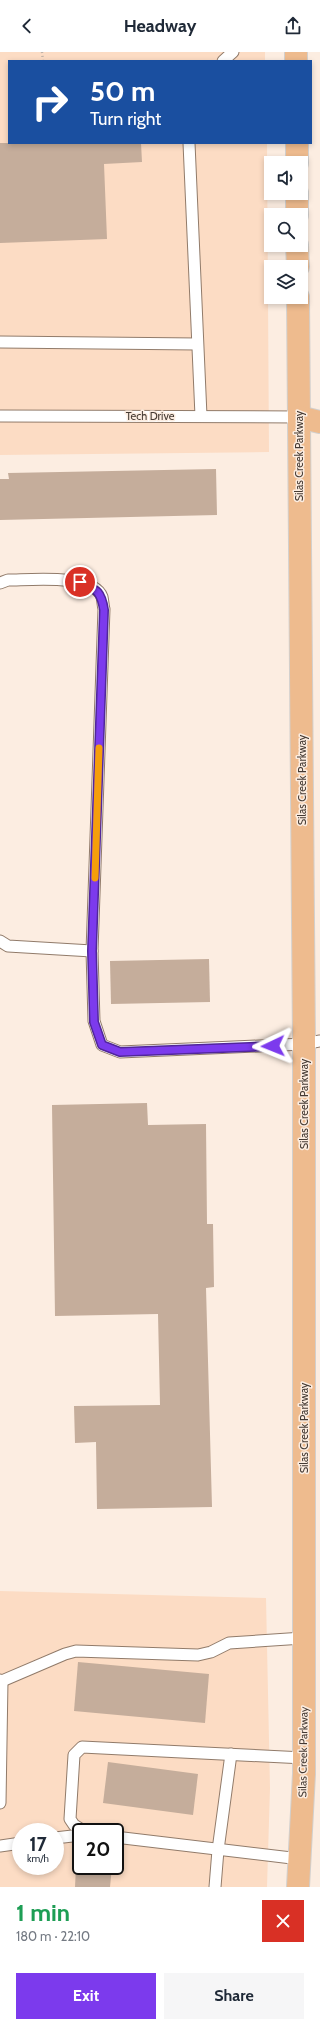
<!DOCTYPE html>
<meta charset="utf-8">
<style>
body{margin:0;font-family:Cabin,sans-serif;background:#f6f6f7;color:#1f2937;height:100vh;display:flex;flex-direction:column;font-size:15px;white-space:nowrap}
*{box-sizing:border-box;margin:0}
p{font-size:13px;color:#747a83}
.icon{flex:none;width:22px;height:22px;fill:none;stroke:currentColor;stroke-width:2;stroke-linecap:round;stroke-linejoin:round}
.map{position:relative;height:1835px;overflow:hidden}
.details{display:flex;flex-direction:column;background:#fff;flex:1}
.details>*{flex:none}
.guide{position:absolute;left:8px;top:8px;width:304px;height:84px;border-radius:0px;box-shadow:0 2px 6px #0003;background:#1a4fa0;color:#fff;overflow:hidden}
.fabs{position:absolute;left:264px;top:104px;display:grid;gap:8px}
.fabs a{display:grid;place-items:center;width:44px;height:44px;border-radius:0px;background:#fff;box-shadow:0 2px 6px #0003;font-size:20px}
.speed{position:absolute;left:12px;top:1771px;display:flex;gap:8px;font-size:20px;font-weight:700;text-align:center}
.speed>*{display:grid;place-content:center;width:52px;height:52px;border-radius:50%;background:#fff;box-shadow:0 2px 6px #0003;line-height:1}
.speed small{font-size:10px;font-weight:400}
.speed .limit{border:2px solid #111;border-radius:6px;background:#fff;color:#111}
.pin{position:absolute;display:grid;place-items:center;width:34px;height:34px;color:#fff;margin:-17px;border:2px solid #fff;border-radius:50%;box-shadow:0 1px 4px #0007}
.me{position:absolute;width:44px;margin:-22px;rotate:268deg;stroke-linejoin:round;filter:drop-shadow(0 0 3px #0008)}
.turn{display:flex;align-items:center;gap:14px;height:84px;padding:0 16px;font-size:18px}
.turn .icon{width:52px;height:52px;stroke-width:2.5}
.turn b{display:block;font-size:28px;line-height:34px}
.round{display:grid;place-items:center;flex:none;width:42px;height:42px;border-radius:0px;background:#f6f6f7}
.summary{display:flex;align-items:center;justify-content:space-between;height:68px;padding:0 16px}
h1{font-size:24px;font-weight:700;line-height:30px;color:#1e9e55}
.cta{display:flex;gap:8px;margin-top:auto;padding:8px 16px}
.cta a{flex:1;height:46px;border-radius:0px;background:#7c3aed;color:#fff;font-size:16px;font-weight:700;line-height:46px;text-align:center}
.cta a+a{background:#f6f6f7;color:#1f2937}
header{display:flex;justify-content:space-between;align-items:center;height:52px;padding:0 16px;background:#fff;font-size:18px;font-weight:700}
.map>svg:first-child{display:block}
</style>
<header><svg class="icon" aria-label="back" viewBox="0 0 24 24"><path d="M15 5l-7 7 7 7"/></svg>Headway<svg class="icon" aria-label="share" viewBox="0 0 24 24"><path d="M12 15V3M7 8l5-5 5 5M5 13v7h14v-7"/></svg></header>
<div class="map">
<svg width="320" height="1835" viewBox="0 0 320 1835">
<rect width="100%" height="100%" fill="#fcede1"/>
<g fill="#fcdcc4" fill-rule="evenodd">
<path d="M 0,0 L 265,0 L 265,9 L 9,9 L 9,91 L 267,91 L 269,400 L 0,403 Z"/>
<path d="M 0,1539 L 266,1546 L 270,1736 L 267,1835 L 0,1835 ZM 21,1780 L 55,1780 L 55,1814 L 21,1814 ZM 81,1780 L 115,1780 L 115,1814 L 81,1814 Z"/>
</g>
<g fill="#c5ad9b">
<path d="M 0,91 L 141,91 L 142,110 L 104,112 L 107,187 L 0,191 Z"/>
<path d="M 216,417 L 217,463 L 0,468 L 0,427 L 9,427 L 8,421 Z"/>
<path d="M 209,907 L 210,950 L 111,952 L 110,909 Z"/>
<path d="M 147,1051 L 148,1073 L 206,1072 L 207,1172 L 213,1172 L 214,1235 L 206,1236 L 212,1455 L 97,1457 L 96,1390 L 75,1391 L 74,1354 L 160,1353 L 158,1262 L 55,1264 L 52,1053 Z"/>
<path d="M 78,1610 L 209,1622 L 205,1671 L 74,1659 Z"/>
<path d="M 108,1710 L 198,1722 L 193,1763 L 103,1751 Z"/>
<path d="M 76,1814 L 112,1814 L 110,1835 L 75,1835 Z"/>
</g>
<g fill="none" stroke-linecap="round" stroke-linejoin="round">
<g stroke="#917b6a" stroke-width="13">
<g id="service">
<path d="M 223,9 L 233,0"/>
<path d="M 189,91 L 201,364"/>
<path d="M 0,290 L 197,292"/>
<path d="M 0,364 L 299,365"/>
<path d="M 0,531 L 8,528 C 29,528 93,521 102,545 C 103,549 103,554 104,557 L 92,899 L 94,969 L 102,993 L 120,1000 L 304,992 L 320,989"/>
<path d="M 0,889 L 8,894 L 92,899"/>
<path d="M 0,1628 L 2,1629 L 0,1751"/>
<path d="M 2,1629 L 65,1602 L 76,1599 L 198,1603 L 211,1600 L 229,1591 L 303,1586"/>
<path d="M 85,1780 L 74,1773 L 70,1767 L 74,1703 L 82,1695 L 304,1706"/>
<path d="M 115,1785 L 300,1807"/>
<path d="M 55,1786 L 81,1783"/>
<path d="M 0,1794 L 21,1791"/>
<path d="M 215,1835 L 218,1798 L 231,1702"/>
</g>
</g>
<g stroke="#d2d0ce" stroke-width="24">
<g id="primary">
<path d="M 296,0 L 296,9"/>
<path d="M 297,91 L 297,111"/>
<path d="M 297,141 L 297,163"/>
<path d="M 297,193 L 298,215"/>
<path d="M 298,245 L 304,992 L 304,1722 L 298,1835"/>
<path d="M 299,365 L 320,370"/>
</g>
</g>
<path stroke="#bbaea4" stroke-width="2.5" stroke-dasharray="1 3" stroke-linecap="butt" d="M 42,0 L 43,9"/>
<use href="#service" stroke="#fff" stroke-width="11"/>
<use href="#primary" stroke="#eebb8e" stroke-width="22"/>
</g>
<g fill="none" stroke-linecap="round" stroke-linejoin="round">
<g stroke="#51269a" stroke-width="10">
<path id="route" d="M 80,530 C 97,538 101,539 104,558 L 92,899 L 94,970 L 102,993 L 120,1000 L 273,994"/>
</g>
<use href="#route" stroke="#7c3aed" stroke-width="7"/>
<path stroke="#f59e0b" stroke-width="7" d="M 95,826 L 99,696"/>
</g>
<g text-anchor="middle" stroke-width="3" stroke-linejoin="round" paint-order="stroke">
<g font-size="11" fill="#443a33" stroke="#fcede1">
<text x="150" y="368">Tech Drive</text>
<text transform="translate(299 404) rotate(-90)" y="4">Silas Creek Parkway</text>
<text transform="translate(302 728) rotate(-90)" y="4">Silas Creek Parkway</text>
<text transform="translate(304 1052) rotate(-90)" y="4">Silas Creek Parkway</text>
<text transform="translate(304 1376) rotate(-90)" y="4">Silas Creek Parkway</text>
<text transform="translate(303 1700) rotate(-89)" y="4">Silas Creek Parkway</text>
</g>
</g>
</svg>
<div class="fabs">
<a><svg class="icon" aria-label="sound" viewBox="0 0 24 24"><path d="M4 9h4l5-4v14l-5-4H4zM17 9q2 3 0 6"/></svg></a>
<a><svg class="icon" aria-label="search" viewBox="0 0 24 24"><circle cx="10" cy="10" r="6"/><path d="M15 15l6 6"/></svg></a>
<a><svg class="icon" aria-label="layers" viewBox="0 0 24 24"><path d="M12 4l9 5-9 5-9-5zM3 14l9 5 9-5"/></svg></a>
</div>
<div class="speed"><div>17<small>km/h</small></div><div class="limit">20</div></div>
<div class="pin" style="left:80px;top:530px;background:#d93025"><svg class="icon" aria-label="arrive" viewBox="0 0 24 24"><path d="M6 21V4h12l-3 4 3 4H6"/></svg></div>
<svg class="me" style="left:273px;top:994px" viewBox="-20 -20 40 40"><path d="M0-17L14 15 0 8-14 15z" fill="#7c3aed" stroke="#fff" stroke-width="4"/></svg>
<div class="guide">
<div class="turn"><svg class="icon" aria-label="right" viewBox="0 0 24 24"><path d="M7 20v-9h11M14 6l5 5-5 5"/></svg><div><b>50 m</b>Turn right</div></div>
</div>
</div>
<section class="details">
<div class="summary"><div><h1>1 min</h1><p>180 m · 22:10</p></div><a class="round" style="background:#d93025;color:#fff"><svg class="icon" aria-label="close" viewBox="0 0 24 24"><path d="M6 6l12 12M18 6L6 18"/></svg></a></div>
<div class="cta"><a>Exit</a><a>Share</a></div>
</section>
